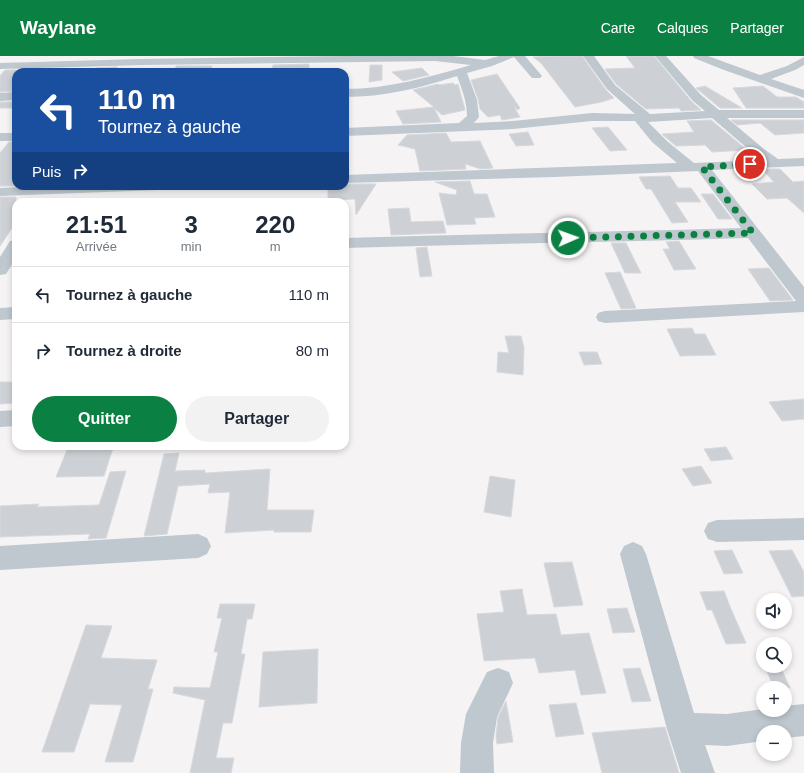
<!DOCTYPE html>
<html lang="fr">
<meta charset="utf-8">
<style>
body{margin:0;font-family:Arial,sans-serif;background:#f2f2f3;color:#1f2937;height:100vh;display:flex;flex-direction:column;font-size:15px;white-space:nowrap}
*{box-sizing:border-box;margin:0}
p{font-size:13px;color:#747a83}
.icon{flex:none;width:22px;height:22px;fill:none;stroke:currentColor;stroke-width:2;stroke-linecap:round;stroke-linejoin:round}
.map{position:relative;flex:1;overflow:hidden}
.side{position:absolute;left:12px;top:142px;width:337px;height:252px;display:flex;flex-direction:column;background:#fff;border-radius:12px;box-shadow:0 2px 6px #0003}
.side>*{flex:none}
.hud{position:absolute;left:12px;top:12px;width:337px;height:122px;border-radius:12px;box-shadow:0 2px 6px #0003;background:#1a4fa0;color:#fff;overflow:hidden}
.buttons{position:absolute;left:756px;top:537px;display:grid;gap:8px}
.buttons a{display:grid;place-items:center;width:36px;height:36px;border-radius:50%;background:#fff;box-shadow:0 2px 6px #0003;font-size:20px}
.pin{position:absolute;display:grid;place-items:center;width:34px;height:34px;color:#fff;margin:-17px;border:2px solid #fff;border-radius:50%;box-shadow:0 1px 4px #0007}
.me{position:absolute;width:44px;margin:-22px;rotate:88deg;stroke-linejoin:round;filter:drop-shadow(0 0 3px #0008)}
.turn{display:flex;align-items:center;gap:14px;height:84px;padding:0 20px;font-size:18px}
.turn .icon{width:52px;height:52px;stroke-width:2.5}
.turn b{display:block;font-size:28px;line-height:34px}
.then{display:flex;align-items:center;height:38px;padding:0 20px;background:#0003;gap:8px;font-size:15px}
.eta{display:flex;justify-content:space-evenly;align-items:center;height:68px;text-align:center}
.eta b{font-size:24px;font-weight:600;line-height:28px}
.action{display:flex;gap:8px;margin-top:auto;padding:8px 20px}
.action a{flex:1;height:46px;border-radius:24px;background:#0b8043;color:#fff;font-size:16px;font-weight:600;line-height:46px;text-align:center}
.action a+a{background:#f2f2f3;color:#1f2937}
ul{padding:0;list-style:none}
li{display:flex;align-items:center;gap:12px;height:56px;padding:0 20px;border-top:1px solid #e0e1e3}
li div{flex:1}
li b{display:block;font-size:15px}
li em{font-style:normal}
header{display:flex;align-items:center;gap:24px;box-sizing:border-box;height:56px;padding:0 20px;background:#0b8043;color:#fff}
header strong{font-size:19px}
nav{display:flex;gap:22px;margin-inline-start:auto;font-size:14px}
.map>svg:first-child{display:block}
</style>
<header>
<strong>Waylane</strong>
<nav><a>Carte</a><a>Calques</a><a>Partager</a></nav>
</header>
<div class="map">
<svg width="804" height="717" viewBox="0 0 804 717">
<rect width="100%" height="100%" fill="#f5f3f3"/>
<g fill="#cdd0d5" stroke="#d7d9de">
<path d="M 561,0 L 582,0 L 606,34 L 614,42 L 602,46 L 575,51 L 541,7 L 533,1 Z"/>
<path d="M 626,0 L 654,0 L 692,46 L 701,54 L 681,55 L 679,52 L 646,53 L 616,28 L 605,13 L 635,12 Z"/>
<path d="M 309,8 L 309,16 L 272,16 L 273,9 Z"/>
<path d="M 370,9 L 382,9 L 382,24 L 369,26 Z"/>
<path d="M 176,10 L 212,10 L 210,14 L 175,15 Z"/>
<path d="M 117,11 L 113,16 L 93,16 L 96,12 Z"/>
<path d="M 422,12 L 429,19 L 403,25 L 392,16 Z"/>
<path d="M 5,14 L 16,14 L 16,35 L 0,36 L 0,20 Z"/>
<path d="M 497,18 L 520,52 L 518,54 L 514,51 L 520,61 L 502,64 L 500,59 L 488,61 L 480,53 L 478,43 L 471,24 Z"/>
<path d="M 453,27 L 455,29 L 458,28 L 465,54 L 442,59 L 434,52 L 441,66 L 403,68 L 396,55 L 434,51 L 413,34 L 438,28 L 439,29 Z"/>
<path d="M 705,30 L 742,52 L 720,52 L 696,32 Z"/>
<path d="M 763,30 L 777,41 L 796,41 L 804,46 L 804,52 L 746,52 L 733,32 Z"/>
<rect x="0" y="46" width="16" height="6"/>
<path d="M 711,64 L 747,94 L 712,96 L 705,89 L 676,90 L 662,78 L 694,76 L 687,65 Z"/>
<path d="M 731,64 L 804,64 L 804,77 L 775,79 L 760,67 L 737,69 Z"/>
<path d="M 608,71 L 627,94 L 610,95 L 592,72 Z"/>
<path d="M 528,76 L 534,89 L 516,90 L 509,78 Z"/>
<path d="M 446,77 L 451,86 L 480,85 L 493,112 L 481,113 L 465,108 L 466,113 L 420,115 L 415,93 L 398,89 L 407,79 Z"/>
<path d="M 9,86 L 16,86 L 16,130 L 0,130 L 0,97 Z"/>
<path d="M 762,113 L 780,113 L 793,126 L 804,125 L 804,157 L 787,142 L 767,143 L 752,128 L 774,126 Z"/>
<path d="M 670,120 L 678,132 L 691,132 L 701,146 L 675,146 L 688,166 L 672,167 L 651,133 L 646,133 L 639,121 Z"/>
<path d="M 470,125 L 474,138 L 487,138 L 495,161 L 474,162 L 476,168 L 447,169 L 439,137 L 456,139 L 457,134 L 435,126 Z"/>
<path d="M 345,128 L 376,128 L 356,159 L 355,143 L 328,144 L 328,130 L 345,130 Z"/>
<path d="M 701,138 L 713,138 L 732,163 L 718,163 Z"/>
<path d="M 0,141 L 16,141 L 16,166 L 0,190 Z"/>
<path d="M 409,152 L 411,166 L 443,165 L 446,177 L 391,179 L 388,153 Z"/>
<path d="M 679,185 L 696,213 L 674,214 L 663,193 L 670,193 L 666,186 Z"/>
<path d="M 611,187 L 626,187 L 641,217 L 625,217 Z"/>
<path d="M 427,191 L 432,220 L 420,221 L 416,192 Z"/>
<path d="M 769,212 L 793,244 L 770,245 L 748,213 Z"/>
<path d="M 620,216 L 636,252 L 621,253 L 605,217 Z"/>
<path d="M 692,272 L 695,278 L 705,278 L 716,299 L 680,300 L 667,273 Z"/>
<path d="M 505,280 L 521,280 L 524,292 L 523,319 L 497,316 L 498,296 L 509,297 Z"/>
<path d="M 579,296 L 597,296 L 602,308 L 584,309 Z"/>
<path d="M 0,326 L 16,326 L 16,347 L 0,348 Z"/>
<path d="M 804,343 L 804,363 L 782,365 L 769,346 Z"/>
<path d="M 726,391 L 733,403 L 711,405 L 704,393 Z"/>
<path d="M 113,392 L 104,420 L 56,421 L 67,394 Z"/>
<path d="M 179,397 L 175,415 L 205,414 L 205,417 L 270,413 L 267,454 L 314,454 L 311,476 L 274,476 L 274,474 L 225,477 L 230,436 L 208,437 L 210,428 L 178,430 L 167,478 L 144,480 L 164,398 Z"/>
<path d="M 701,410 L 712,427 L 693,430 L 682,413 Z"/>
<path d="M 126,415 L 106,482 L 88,483 L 90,478 L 0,481 L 0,450 L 39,448 L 37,451 L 99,449 L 110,416 Z"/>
<path d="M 490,420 L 515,424 L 511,461 L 484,456 Z"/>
<path d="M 732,494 L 743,517 L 724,518 L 714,495 Z"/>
<path d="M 792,494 L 804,516 L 804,540 L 792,541 L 769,495 Z"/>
<path d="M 572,506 L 583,549 L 554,551 L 544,507 Z"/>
<path d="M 522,533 L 527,559 L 556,558 L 561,579 L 589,577 L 606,637 L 581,639 L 575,614 L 539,617 L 535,602 L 484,605 L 477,558 L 504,556 L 500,535 Z"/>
<path d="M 724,535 L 731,553 L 746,587 L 726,588 L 712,554 L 707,554 L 700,536 Z"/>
<path d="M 220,548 L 255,548 L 252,563 L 247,563 L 241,598 L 245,598 L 232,667 L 223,667 L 216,702 L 234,702 L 231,717 L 190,717 L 205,644 L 173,637 L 174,631 L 210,632 L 218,596 L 214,596 L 222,562 L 217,562 Z"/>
<path d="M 627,552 L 635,576 L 613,577 L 607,553 Z"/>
<path d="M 86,569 L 112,570 L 101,602 L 157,604 L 148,633 L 153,633 L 133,706 L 105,706 L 122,649 L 90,648 L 74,696 L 42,696 Z"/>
<path d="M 318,593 L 317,647 L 259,651 L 263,596 Z"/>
<path d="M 640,612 L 651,645 L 632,646 L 623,613 Z"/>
<path d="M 781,612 L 790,632 L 774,632 L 766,613 Z"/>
<path d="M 506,645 L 513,686 L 497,688 L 496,681 L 498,661 Z"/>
<path d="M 576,647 L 584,678 L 556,681 L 549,649 Z"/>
<path d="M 665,671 L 679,717 L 602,717 L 592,677 Z"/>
</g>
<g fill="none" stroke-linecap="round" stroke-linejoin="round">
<g fill="#bec8ce" fill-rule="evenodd">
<path d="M 344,0 L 453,0 L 485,4 L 499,0 L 525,0 L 542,20 L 540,22 L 532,22 L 514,1 L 492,10 L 467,17 L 477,44 L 479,61 L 474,67 L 513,65 L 592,57 L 635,58 L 607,33 L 583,0 L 594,0 L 615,29 L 650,58 L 705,55 L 693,45 L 655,0 L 666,0 L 701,39 L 719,54 L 804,54 L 804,62 L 727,62 L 764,93 L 778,103 L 804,102 L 804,110 L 712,114 L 804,231 L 804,256 L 605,267 L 598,265 L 596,261 L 598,257 L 605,255 L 796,245 L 748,182 C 614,186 479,188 345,192 L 345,182 C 477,178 609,176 741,172 L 698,115 L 554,121 L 345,127 L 345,119 L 677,107 L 652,86 L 635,65 L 592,65 L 513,73 L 345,80 L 345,72 L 459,67 L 467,60 C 467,46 462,33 457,20 C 421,32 383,41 345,41 L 345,33 C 388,33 430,21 471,9 L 435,5 L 140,9 L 0,13 L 0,7 L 140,3 ZM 712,62 L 761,104 L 694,107 L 668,86 L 648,66 Z"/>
<path d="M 693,0 L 708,0 L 760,19 L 787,10 L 804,1 L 804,9 L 795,14 L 771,23 L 804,34 L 804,42 L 724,14 L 694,2 Z"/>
<path d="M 16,36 L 16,44 L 0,45 L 0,37 Z"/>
<rect x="0" y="77" width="16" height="8"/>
<path d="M 40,130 L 164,130 L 162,133 L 157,134 L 0,140 L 0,132 Z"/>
<path d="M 16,184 L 16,202 L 6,218 L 0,219 L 0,201 L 10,185 Z"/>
<path d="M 16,251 L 16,263 L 0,264 L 0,252 Z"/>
<path d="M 16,354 L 16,370 L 0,371 L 0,355 Z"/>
<path d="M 804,462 L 804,484 L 717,486 L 708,483 L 704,475 L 708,467 L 717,464 Z"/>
<path d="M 198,478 L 207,482 L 211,490 L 207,498 L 198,502 L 0,514 L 0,490 Z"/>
<path d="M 633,486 L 642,490 L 646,498 L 694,657 L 727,658 L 763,653 L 763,654 L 785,654 L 785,650 L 804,648 L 804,680 L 785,682 L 785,676 L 763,676 L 763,685 L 727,690 L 705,689 L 715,717 L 681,717 L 667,673 L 620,498 L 624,490 Z"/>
<path d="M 498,612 L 509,616 L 513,627 L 497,661 L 493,687 L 494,717 L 460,717 L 461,687 L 466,658 L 487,616 Z"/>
</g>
</g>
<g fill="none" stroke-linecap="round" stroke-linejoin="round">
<path stroke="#0b8043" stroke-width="7" stroke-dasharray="0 12.6" d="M 568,182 L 753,177 L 702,111 L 750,108"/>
</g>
</svg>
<div class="buttons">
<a><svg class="icon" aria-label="sound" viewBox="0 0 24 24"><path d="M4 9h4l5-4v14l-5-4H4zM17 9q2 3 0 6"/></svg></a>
<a><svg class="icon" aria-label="search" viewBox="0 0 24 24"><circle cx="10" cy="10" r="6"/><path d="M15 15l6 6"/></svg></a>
<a>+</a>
<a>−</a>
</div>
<div class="pin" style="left:750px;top:108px;background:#d93025"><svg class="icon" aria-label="arrive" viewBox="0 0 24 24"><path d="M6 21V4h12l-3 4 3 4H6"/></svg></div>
<svg class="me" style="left:568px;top:182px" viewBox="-20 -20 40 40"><circle r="17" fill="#0b8043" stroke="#fff" stroke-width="3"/><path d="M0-11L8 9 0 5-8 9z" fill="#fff"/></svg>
<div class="hud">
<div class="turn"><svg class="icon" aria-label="left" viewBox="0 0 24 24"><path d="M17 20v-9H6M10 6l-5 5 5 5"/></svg><div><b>110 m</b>Tournez à gauche</div></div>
<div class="then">Puis<svg class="icon" aria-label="right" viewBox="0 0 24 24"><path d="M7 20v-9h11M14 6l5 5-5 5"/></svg></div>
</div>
<section class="side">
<div class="eta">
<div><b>21:51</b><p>Arrivée</p></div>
<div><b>3</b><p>min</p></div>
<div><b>220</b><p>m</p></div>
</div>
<ul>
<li><svg class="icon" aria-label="left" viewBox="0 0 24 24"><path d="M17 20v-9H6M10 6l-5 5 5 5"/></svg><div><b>Tournez à gauche</b></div><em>110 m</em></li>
<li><svg class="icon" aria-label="right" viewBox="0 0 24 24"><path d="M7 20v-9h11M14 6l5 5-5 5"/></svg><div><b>Tournez à droite</b></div><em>80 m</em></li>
</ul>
<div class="action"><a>Quitter</a><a>Partager</a></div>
</section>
</div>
